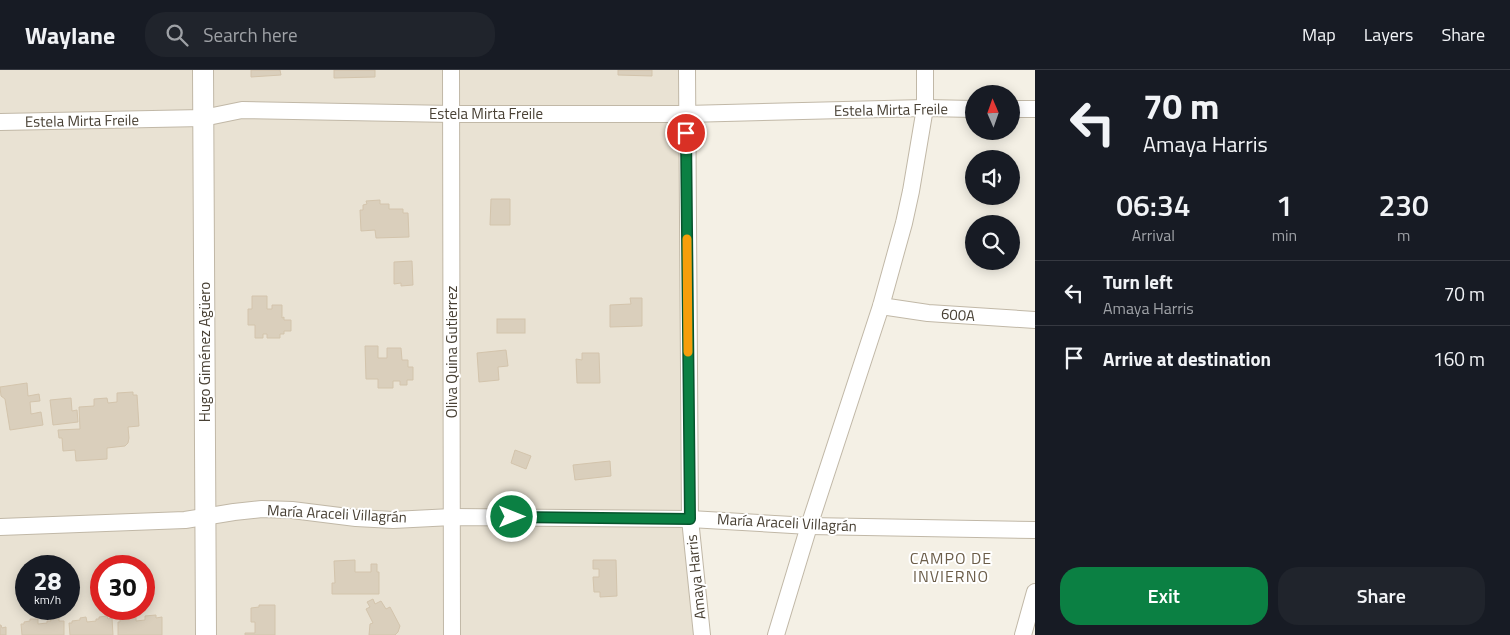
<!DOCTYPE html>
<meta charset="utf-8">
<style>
body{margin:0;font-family:"Titillium Web",sans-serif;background:#20242c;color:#f1f3f6;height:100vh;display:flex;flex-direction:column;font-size:19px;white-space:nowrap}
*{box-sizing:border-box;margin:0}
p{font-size:16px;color:#9ea1a6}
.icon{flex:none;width:28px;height:28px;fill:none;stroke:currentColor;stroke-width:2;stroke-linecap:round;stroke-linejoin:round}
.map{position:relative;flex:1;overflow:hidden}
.sheet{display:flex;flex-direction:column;background:#171b24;width:475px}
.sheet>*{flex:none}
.banner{background:#171b24;color:#f1f3f6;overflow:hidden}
.needle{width:32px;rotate:358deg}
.controls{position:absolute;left:965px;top:15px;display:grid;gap:10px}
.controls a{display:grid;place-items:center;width:55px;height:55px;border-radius:50%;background:#171b24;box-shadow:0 2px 12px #0003;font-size:25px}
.speed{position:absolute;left:15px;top:485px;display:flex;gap:10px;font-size:25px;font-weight:700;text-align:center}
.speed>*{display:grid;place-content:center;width:65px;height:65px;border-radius:50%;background:#171b24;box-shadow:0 2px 12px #0003;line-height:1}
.speed small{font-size:12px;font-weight:400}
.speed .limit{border:8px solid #d22;background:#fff;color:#111}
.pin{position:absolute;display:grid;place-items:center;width:42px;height:42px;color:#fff;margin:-21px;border:2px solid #fff;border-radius:50%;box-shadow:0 1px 5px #0007}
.me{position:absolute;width:55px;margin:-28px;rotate:90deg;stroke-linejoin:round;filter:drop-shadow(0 0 4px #0008)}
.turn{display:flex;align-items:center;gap:18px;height:105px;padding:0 25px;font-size:22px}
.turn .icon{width:65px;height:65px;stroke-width:2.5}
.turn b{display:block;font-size:35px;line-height:42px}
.eta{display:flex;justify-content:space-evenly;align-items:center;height:85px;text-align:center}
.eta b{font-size:30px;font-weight:600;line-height:35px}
.button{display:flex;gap:10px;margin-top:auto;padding:10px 25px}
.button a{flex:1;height:58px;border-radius:20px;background:#0b8043;color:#fff;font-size:20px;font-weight:600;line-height:58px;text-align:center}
.button a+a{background:#20242c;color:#f1f3f6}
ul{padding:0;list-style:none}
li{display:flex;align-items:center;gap:15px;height:65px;padding:0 25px;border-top:1px solid #363941}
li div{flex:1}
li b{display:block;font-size:19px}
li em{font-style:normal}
header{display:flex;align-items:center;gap:30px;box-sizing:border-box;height:70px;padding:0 25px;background:#171b24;border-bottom:1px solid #363941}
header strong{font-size:24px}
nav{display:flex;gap:28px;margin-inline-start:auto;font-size:18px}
.search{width:350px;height:45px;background:#20242c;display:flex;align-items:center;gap:12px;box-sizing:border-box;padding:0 18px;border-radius:20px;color:#9ea1a6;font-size:19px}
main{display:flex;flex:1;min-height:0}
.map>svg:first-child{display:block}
</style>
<header>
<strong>Waylane</strong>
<div class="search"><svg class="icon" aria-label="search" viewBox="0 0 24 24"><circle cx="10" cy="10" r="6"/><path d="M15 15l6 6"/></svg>Search here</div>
<nav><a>Map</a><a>Layers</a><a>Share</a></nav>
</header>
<main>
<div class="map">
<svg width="1035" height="565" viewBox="0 0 1035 565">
<rect width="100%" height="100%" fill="#f4f0e5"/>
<path fill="#e9e2d3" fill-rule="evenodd" d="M 0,0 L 687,0 L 690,449 L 702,565 L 0,565 ZM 26,496 L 69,496 L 69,539 L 26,539 ZM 101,496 L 144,496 L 144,539 L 101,539 Z"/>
<g fill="#dacfbc" stroke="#d3c4ac">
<path d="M 251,0 L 280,0 L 281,5 L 251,7 Z"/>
<path d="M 334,0 L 375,0 L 375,7 L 334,8 Z"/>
<path d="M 618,0 L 652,0 L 652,6 L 618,5 Z"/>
<path d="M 491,129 L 510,129 L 510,155 L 490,155 Z"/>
<path d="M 380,130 L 380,134 L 389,134 L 389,139 L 403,139 L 403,143 L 408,143 L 409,167 L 376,168 L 375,160 L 361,161 L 360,140 L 363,140 L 363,135 L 367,134 L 366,131 Z"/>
<path d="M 412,191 L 413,215 L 401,216 L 401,213 L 394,214 L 394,192 Z"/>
<path d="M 252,226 L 267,226 L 267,239 L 272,239 L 272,235 L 282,235 L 282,248 L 284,247 L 284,250 L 291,250 L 291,261 L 284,261 L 284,264 L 280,264 L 280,268 L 267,268 L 267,264 L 263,264 L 263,268 L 255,268 L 255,255 L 248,255 L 248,239 L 252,239 Z"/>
<path d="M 630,228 L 642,228 L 642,256 L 610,257 L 610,235 L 631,234 Z"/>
<rect x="497" y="249" width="28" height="14"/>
<path d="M 365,276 L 378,276 L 378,288 L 387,288 L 387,278 L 401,278 L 402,290 L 408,290 L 408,297 L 413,297 L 413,310 L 407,310 L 407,315 L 400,315 L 400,311 L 393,311 L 393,318 L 378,318 L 378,309 L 366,309 Z"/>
<path d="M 506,280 L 508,296 L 498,297 L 499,310 L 479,312 L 477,283 Z"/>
<path d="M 582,283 L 599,283 L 600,313 L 577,313 L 576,289 L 582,290 Z"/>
<path d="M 27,313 L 28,326 L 39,324 L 40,331 L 30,332 L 31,344 L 41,342 L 43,355 L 10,360 L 5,329 L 1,326 L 0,317 Z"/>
<path d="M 133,322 L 133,325 L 137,325 L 139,356 L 128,357 L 129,368 L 128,373 L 125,376 L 107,378 L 107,389 L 76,391 L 75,380 L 63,381 L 62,368 L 59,368 L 58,360 L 80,359 L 79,337 L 94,336 L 94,329 L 107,328 L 108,333 L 117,332 L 117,323 Z"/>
<path d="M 71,328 L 72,341 L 77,340 L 78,352 L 53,355 L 50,330 Z"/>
<path d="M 515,380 L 531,386 L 526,399 L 511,393 Z"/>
<path d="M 610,391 L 611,406 L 575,410 L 573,395 Z"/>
<path d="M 355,490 L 355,502 L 371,502 L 371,494 L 377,494 L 377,502 L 379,502 L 379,524 L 332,524 L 332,513 L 335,513 L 334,491 Z"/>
<path d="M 593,490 L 616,490 L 617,526 L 600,527 L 600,522 L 594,522 L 593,507 L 599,507 L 599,499 L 593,499 Z"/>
<path d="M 373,529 L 375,534 L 381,531 L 386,539 L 390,537 L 400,556 L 398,562 L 395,565 L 369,565 L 370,554 L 373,553 L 366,539 L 370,537 L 367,532 Z"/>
<path d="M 259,535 L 275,535 L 275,565 L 245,565 L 245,563 L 255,563 L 255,552 L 251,552 L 251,538 L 259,537 Z"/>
<path d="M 136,545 L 136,551 L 145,550 L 145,546 L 156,545 L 156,548 L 162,547 L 162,565 L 118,565 L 118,552 L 120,552 L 120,548 L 127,548 L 127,546 Z"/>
<path d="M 107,546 L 108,549 L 112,548 L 113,565 L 70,565 L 69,553 L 72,553 L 72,551 L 80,550 L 80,548 L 86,547 L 87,552 L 96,551 L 96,549 L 99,549 L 99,547 Z"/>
<path d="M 50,548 L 59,548 L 59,551 L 64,551 L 64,565 L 22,565 L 21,554 L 24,554 L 24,552 L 30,551 L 30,549 L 38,549 L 38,554 L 47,553 L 47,551 L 51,551 Z"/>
<path d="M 0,555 L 1,555 L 2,558 L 6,557 L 6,565 L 0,565 Z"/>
</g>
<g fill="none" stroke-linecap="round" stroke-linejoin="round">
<g stroke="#c1b8a7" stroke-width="18">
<g id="minor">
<path d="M 451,0 L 452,565"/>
<path d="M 687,0 L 690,449 L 702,565"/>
<path d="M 1011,39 L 1035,39"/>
<path d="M 0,52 L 203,48 L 242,40 L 452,44 L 686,44 L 925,38 L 974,39"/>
<path d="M 881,236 L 928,243 L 1035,250"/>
<path d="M 0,457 L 185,450 L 234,442 L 262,439 L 292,440 L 356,448 L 393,450 L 452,447 L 690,449 L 809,456 L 1035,460"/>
<path d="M 776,565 L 809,456 L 881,236 L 904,153 L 911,121 L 925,38 L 925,0"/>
<path d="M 1023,565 L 1035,522"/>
</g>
</g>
<g stroke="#c1b8a7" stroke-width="22">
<path id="tertiary" d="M 203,0 L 206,565"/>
</g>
<use href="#minor" stroke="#fff" stroke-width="16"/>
<use href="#tertiary" stroke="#fff" stroke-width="20"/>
</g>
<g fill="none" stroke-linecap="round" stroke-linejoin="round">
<g stroke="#07532c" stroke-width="12">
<path id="route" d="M 512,447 L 690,449 L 686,63"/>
</g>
<use href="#route" stroke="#0b8043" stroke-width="9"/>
<path stroke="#f59e0b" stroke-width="9" d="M 687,169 L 688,282"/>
</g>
<g text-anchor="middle" stroke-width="4" stroke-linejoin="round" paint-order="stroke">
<g font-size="15" fill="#484034" stroke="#fff">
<text transform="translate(891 40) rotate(-1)" y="5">Estela Mirta Freile</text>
<text x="486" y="49">Estela Mirta Freile</text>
<text transform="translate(82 51) rotate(-1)" y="5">Estela Mirta Freile</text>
<text transform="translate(958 245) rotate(4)" y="5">600A</text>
<text transform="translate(205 282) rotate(-90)" y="5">Hugo Giménez Agüero</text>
<text transform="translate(452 282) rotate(-90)" y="5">Oliva Quina Gutierrez</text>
<text transform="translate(337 444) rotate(3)" y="5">María Araceli Villagrán</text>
<text transform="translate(787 453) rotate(3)" y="5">María Araceli Villagrán</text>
<text transform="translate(696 507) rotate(-96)" y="5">Amaya Harris</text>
</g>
<g font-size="16" letter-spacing="1" fill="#6c5e4a" stroke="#fff">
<text x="951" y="494">CAMPO DE<tspan x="951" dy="18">INVIERNO</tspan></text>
</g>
</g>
</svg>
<div class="controls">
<a><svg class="needle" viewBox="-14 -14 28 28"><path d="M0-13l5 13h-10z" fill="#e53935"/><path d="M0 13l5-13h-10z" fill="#9ea1a6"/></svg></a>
<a><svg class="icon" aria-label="sound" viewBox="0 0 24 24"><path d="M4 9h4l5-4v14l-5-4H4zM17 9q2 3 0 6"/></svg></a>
<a><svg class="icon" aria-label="search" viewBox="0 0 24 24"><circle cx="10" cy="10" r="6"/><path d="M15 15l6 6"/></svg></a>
</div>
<div class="speed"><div>28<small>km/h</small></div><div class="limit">30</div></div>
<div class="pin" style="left:686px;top:63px;background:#d93025"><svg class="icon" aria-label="arrive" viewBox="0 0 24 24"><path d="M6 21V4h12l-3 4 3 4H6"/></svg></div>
<svg class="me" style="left:512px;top:447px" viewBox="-20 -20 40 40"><circle r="17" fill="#0b8043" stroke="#fff" stroke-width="3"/><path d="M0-11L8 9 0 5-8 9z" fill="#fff"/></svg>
</div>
<section class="sheet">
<div class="banner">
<div class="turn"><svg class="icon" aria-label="left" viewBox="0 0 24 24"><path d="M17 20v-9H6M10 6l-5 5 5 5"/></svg><div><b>70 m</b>Amaya Harris</div></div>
</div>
<div class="eta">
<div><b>06:34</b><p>Arrival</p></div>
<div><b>1</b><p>min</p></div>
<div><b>230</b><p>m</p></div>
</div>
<ul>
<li><svg class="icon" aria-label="left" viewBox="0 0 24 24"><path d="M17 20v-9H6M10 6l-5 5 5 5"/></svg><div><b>Turn left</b><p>Amaya Harris</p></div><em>70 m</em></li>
<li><svg class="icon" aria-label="arrive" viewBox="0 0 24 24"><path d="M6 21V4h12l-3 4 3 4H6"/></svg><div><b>Arrive at destination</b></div><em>160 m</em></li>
</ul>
<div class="button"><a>Exit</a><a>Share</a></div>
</section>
</main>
